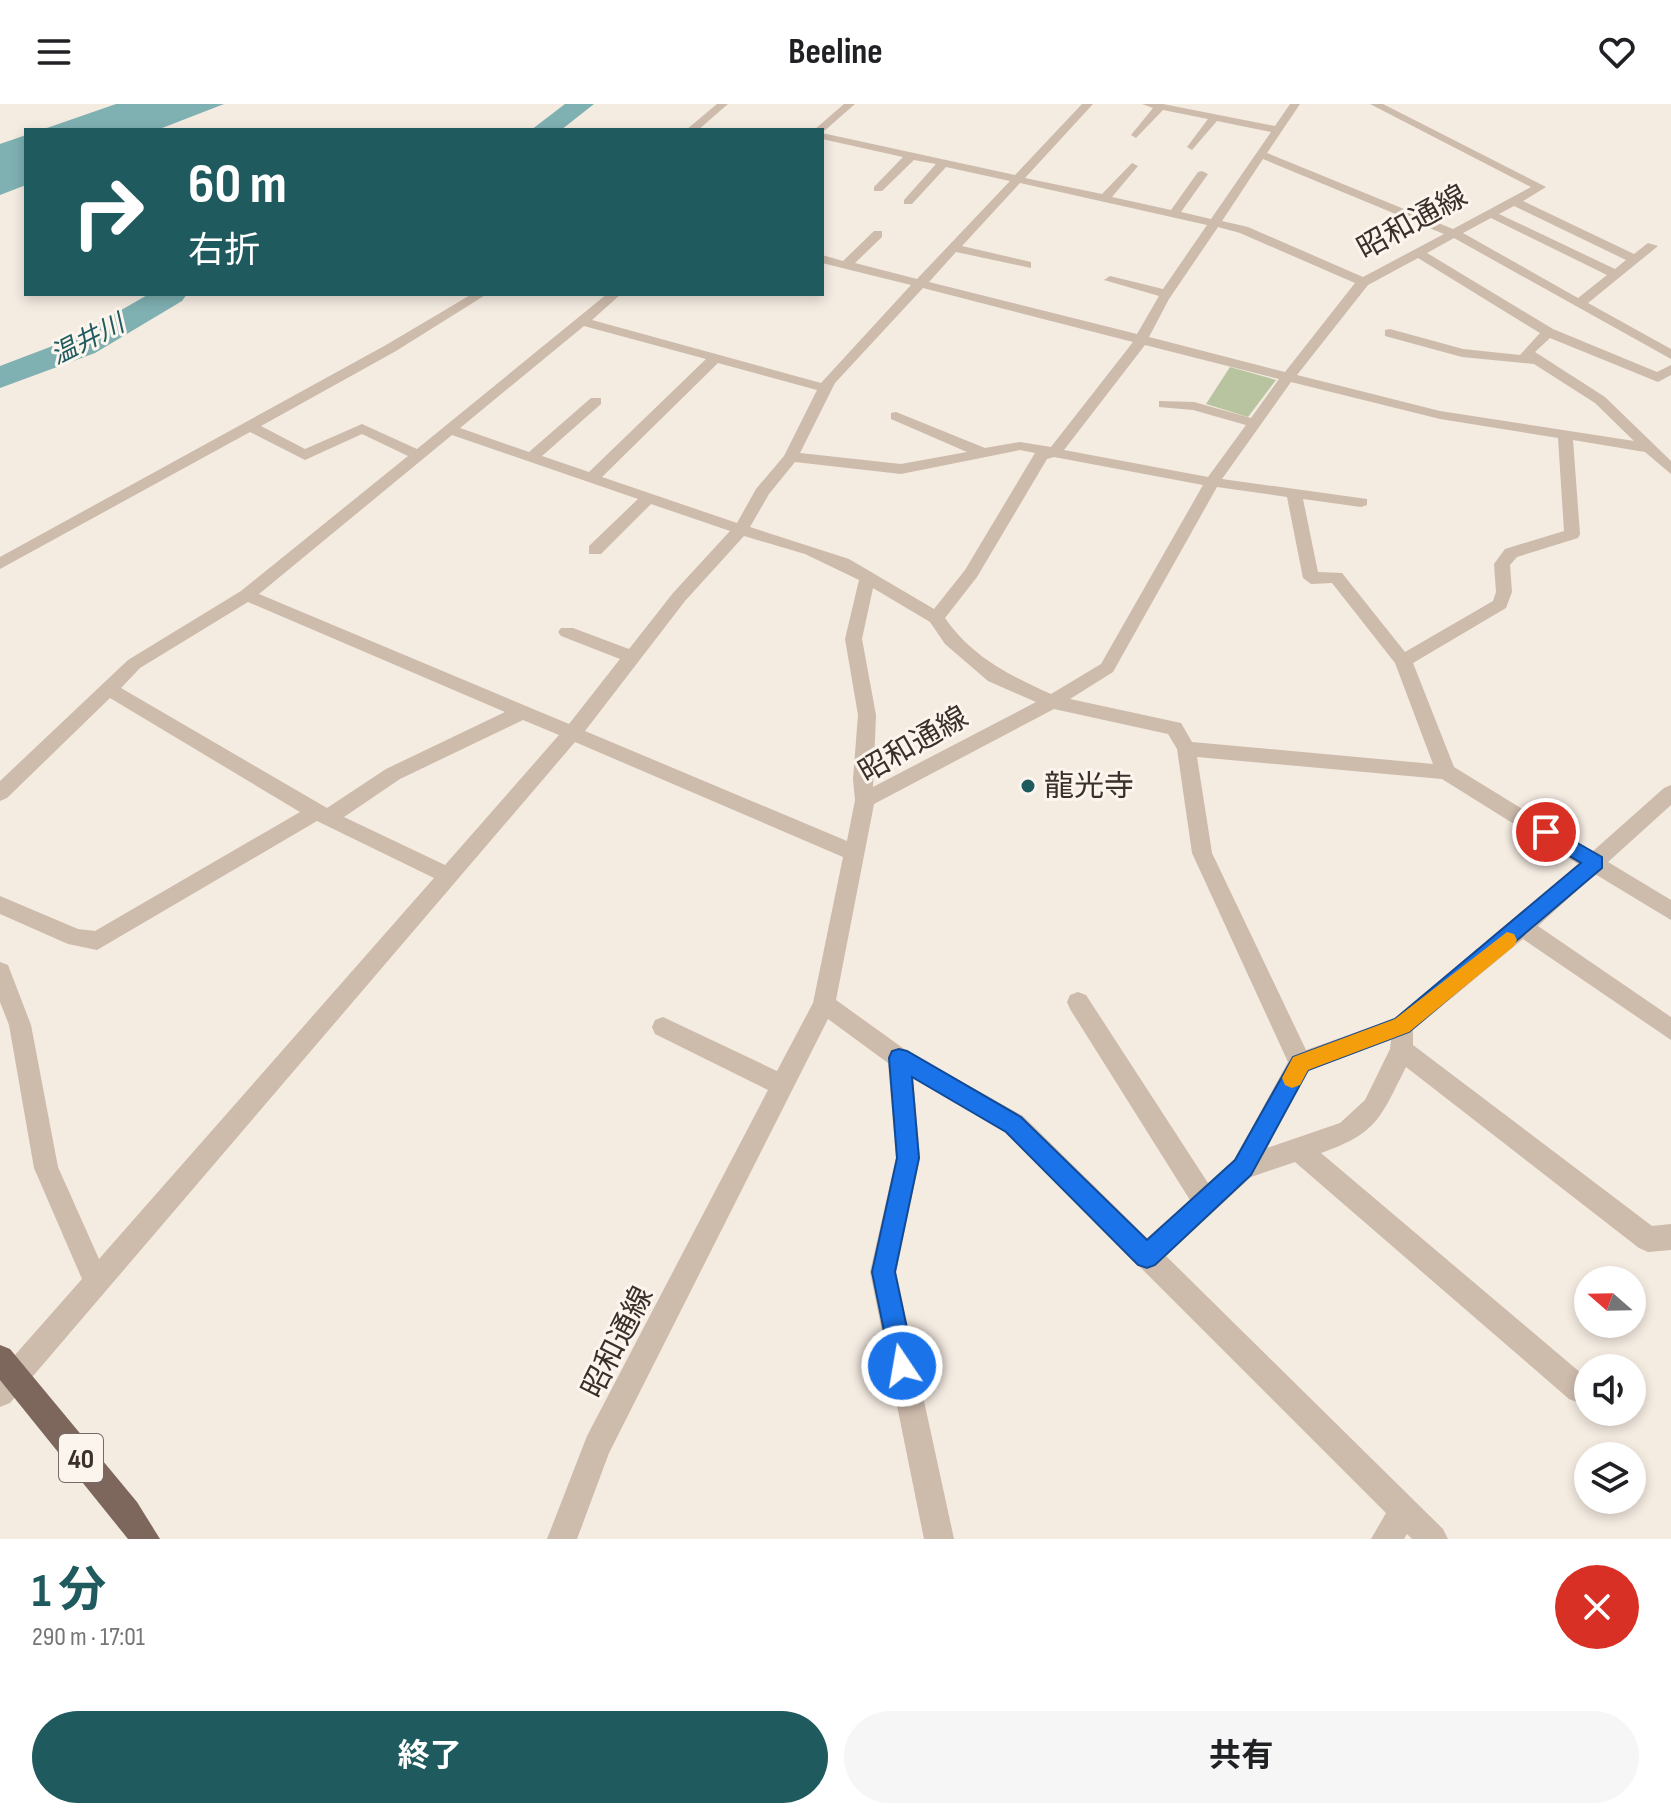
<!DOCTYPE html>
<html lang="ja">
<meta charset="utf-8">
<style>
body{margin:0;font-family:"Sofia Sans Condensed","Noto Sans JP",sans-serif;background:#f6f6f6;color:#202124;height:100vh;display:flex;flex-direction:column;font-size:30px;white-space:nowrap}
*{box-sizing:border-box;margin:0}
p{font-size:26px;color:#757577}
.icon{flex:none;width:44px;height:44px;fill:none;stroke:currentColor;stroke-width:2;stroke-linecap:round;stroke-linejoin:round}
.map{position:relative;height:1435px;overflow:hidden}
.sheet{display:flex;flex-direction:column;background:#fff;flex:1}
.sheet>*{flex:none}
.guide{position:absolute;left:24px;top:24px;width:800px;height:168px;border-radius:0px;box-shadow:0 4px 12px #0003;background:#1f5a5e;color:#fff;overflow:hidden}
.needle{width:52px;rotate:290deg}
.tools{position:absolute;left:1574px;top:1162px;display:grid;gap:16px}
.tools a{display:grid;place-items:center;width:72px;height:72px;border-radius:50%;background:#fff;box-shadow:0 4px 12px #0003;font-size:40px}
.pin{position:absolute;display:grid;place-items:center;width:68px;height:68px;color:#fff;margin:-34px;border:4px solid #fff;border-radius:50%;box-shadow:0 2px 8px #0007}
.me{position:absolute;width:88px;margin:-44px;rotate:348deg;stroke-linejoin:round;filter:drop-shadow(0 0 6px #0008)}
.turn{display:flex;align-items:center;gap:28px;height:168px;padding:0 32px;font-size:36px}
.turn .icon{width:104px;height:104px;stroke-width:2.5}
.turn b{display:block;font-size:56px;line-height:68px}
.round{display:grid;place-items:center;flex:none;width:84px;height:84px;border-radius:42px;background:#f6f6f6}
.summary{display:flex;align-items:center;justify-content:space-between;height:136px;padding:0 32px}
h1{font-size:48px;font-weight:700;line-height:60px;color:#1f5a5e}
.primary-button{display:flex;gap:16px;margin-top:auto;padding:16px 32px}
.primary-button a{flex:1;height:92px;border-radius:48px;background:#1f5a5e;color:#fff;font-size:32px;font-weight:700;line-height:92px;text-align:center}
.primary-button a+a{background:#f6f6f6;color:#202124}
header{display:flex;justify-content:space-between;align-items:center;height:104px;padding:0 32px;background:#fff;font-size:36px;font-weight:700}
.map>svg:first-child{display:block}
</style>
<header><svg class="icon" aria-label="menu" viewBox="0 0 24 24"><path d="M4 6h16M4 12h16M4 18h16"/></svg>Beeline<svg class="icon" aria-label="heart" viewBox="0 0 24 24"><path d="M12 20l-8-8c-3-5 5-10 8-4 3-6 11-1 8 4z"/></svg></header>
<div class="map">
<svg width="1671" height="1435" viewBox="0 0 1671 1435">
<rect width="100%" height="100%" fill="#f4ebe1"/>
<path fill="#b8c4a0" d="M 1230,263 L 1276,276 L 1248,313 L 1206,300 Z"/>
<g fill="#7fb0b2">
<path d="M 116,0 L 224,0 L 157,26 L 41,26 Z"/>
<path d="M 26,31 L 26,81 L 0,91 L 0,40 Z"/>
</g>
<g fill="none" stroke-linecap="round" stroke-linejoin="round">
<g fill="#7fb0b2" fill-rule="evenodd">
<path d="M 565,0 L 594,0 L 561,26 L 531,26 Z"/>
<path d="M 149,190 L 187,190 L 182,197 L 95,249 L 0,284 L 0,262 L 71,235 Z"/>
</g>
<g fill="#cdbbac" fill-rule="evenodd">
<path d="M 717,0 L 728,0 L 698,26 L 686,26 Z"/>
<path d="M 844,0 L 855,0 L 823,28 L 814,26 Z"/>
<path d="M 1082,0 L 1093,0 L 1025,74 L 1102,90 L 1132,59 L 1138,62 L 1112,93 L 1171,106 L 1198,68 L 1202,67 L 1208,70 L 1181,108 L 1211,115 L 1271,28 L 1217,17 L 1192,46 L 1187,43 L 1208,15 L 1163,6 L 1136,34 L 1131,31 L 1153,4 L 1142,0 L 1163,0 L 1275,22 L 1290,0 L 1300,0 L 1267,49 L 1453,125 L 1531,83 L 1370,0 L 1383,0 L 1546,83 L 1523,97 L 1634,150 L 1648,139 L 1658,142 L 1588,199 L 1671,245 L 1671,255 L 1454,134 L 1427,149 L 1553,225 L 1657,268 L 1671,261 L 1671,271 L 1658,278 L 1550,234 L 1535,248 L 1605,293 L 1671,357 L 1671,370 L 1645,348 L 1573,336 L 1580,430 L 1578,434 L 1517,453 L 1510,461 L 1512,488 L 1506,504 L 1413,559 L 1454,663 L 1592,748 L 1664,684 L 1671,681 L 1671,701 L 1608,758 L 1671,796 L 1671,816 L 1595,770 L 1538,822 L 1671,913 L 1671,936 L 1523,835 L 1413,926 L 1413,941 L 1652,1122 L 1671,1120 L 1671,1146 L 1648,1148 L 1639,1144 L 1406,963 C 1380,1014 1378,1029 1321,1049 L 1588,1275 L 1588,1295 L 1579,1299 L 1569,1295 L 1295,1058 L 1251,1073 L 1166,1152 L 1443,1425 L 1448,1435 L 1412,1435 L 1407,1430 L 1404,1435 L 1371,1435 L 1386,1409 L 1005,1028 L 913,974 L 920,1054 L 896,1168 L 954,1435 L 924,1435 L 870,1168 L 896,1054 L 888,959 L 828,915 L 609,1349 L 577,1435 L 547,1435 L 587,1332 L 768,986 L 655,930 L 652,923 L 655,916 L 663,913 L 777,967 L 813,899 L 843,753 L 575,638 L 10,1299 L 0,1303 L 0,1268 L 82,1175 L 34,1064 L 9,921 L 0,898 L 0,858 L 8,861 L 31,921 L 58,1063 L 99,1155 L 434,774 L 317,717 L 97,846 L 68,840 L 0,810 L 0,792 L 78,825 L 95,827 L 300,708 L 110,594 L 7,694 L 0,697 L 0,677 L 128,556 L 241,487 L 408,352 L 362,330 L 305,356 L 250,328 L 0,465 L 0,453 L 386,241 L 472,190 L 487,190 L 396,247 L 261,322 L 305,345 L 362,320 L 417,345 L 607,190 L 621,190 L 592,216 L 821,279 L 911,181 L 822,159 L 822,151 L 843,157 L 874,127 L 882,127 L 882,133 L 855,159 L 917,175 L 1010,77 L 946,63 L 912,100 L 904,100 L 904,96 L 936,60 L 914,56 L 882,87 L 874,87 L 874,83 L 903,53 L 822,35 L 822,29 L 1015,71 ZM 1263,55 L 1444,130 L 1363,173 L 1248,123 L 1222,117 ZM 1020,79 L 1207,121 L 1163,185 L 1110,172 L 1104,176 L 1159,192 L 1137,230 L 929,178 L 956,148 L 1031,164 L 1031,158 L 962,142 ZM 1514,102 L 1626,156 L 1615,165 L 1499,110 ZM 1491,114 L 1607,171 L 1578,194 L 1463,129 ZM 1218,123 L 1240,129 L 1355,179 L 1285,268 L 1149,233 L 1169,195 ZM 1418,154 L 1540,229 L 1520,251 L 1463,245 L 1390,225 L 1385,226 L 1385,232 L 1462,253 L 1534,260 L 1595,299 L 1634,337 L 1440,307 L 1297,271 L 1368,181 ZM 923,184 L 1133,238 L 1051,343 L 1020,338 L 985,344 L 896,308 L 891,309 L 891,315 L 967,348 L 901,360 L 800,349 L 835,279 ZM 584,222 L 706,255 L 589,368 L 542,352 L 601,300 L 601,294 L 591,294 L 529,348 L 460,324 ZM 1145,241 L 1279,275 L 1251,314 L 1194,298 L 1159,297 L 1159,303 L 1193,306 L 1246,321 L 1208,373 L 1064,346 ZM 718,259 L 817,286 L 784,352 L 756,385 L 737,419 L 602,373 ZM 1291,278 L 1440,315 L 1558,334 L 1564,427 L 1505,445 L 1494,460 L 1496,488 L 1493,497 L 1405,548 L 1342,469 L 1318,468 L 1303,395 L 1361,403 L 1367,401 L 1367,395 L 1222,375 ZM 452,331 L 638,395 L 589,442 L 589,450 L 601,450 L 651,400 L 730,427 L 673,489 L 629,545 L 573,524 L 561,524 L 558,528 L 561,532 L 620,555 L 569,620 L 259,490 ZM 1020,346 L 1035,349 L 965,466 L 934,505 L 849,455 L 750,423 L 769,390 L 795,358 L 901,370 ZM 1054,353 L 1203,381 L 1101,560 L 1051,590 C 1009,571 972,553 945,514 L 977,473 L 1047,355 ZM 1217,383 L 1287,393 L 1303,474 L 1311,480 L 1332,479 L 1395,559 L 1433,660 L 1192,638 L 1181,619 L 1070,595 L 1113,568 ZM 744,432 L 805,450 L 859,476 L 845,535 L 858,611 L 853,675 L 855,696 L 847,737 L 585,627 L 685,497 ZM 873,484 L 930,518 L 945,540 L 988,577 L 1036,598 L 873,683 L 876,611 L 862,535 ZM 248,498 L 505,608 L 386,665 L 327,704 L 121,584 L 140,564 ZM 1054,605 L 1168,630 L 1177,645 L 1192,749 L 1288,958 L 1234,1056 L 1208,1079 L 1086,891 L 1078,888 L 1070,891 L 1067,898 L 1070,905 L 1190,1096 L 1147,1134 L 1023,1012 L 907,947 L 836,896 L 874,700 ZM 523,616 L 559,631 L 445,761 L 344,713 L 400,675 ZM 1197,653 L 1442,675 L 1578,760 L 1394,915 L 1306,946 L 1212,749 ZM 1391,936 L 1390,945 L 1365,996 L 1340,1019 L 1267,1044 L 1308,967 Z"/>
</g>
<path fill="#7d675c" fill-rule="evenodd" d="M 0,1241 L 10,1245 L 137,1398 L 160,1435 L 128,1435 L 0,1276 Z"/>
</g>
<path fill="#1a73e8" stroke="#114b97" stroke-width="2" d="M 1546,721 L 1602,753 L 1602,764 L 1409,928 L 1308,966 L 1251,1071 L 1155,1161 L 1147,1164 L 1138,1161 L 1006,1028 L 912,973 L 919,1054 L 895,1168 L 915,1262 L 911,1271 L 902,1274 L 893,1271 L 872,1168 L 897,1054 L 889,954 L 892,947 L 899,945 L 907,947 L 1021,1013 L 1147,1136 L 1235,1056 L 1293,953 L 1395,915 L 1581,759 L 1539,734 L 1539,723 Z"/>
<path fill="#f59e0b" d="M 1507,828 L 1514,830 L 1517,836 L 1514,842 L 1409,928 L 1308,966 L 1300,981 L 1292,984 L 1285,981 L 1282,974 L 1293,953 L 1395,915 Z"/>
<circle fill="#1f5a5e" stroke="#fbf5ee" stroke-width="3" cx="1028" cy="682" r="8"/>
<g text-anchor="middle" stroke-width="6" stroke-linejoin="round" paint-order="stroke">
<g font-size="26" font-style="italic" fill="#1f5a5e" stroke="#fbf5ee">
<text transform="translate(87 235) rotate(-27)" y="9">温井川</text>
</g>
<rect fill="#fbf5ee" stroke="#756b66" stroke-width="2" x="59" y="1330" width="44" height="48" rx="6"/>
<g font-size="28" font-weight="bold" fill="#3b302b">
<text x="81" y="1364">40</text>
</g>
<g font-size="30" fill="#3b302b" stroke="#fbf5ee">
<text transform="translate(1412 118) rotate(-29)" y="10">昭和通線</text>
<text transform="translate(913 640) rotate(-30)" y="10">昭和通線</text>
<text transform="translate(617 1238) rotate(-63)" y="10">昭和通線</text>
</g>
<g font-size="30" fill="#3b302b" stroke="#fbf5ee" text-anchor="start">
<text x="1044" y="692">龍光寺</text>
</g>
</g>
</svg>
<div class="tools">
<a><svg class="needle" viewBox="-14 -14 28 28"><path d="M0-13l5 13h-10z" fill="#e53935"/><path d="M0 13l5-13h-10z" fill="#757577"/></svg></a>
<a><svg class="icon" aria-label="sound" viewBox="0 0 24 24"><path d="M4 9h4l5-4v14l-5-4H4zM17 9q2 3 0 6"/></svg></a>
<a><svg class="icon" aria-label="layers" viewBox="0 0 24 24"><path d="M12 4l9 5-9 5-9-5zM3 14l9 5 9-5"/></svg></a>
</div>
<div class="pin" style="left:1546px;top:728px;background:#d93025"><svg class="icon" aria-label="arrive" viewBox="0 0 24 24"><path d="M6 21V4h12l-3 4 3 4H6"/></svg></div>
<svg class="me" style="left:902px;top:1262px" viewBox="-20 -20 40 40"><circle r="17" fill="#1a73e8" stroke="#fff" stroke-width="3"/><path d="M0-11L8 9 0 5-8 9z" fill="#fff"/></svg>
<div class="guide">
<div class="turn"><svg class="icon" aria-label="right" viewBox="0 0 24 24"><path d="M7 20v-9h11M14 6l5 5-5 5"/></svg><div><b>60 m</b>右折</div></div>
</div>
</div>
<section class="sheet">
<div class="summary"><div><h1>1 分</h1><p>290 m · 17:01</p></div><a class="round" style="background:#d93025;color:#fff"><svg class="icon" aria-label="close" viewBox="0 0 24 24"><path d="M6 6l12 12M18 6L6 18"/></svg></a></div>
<div class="primary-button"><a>終了</a><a>共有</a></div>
</section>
